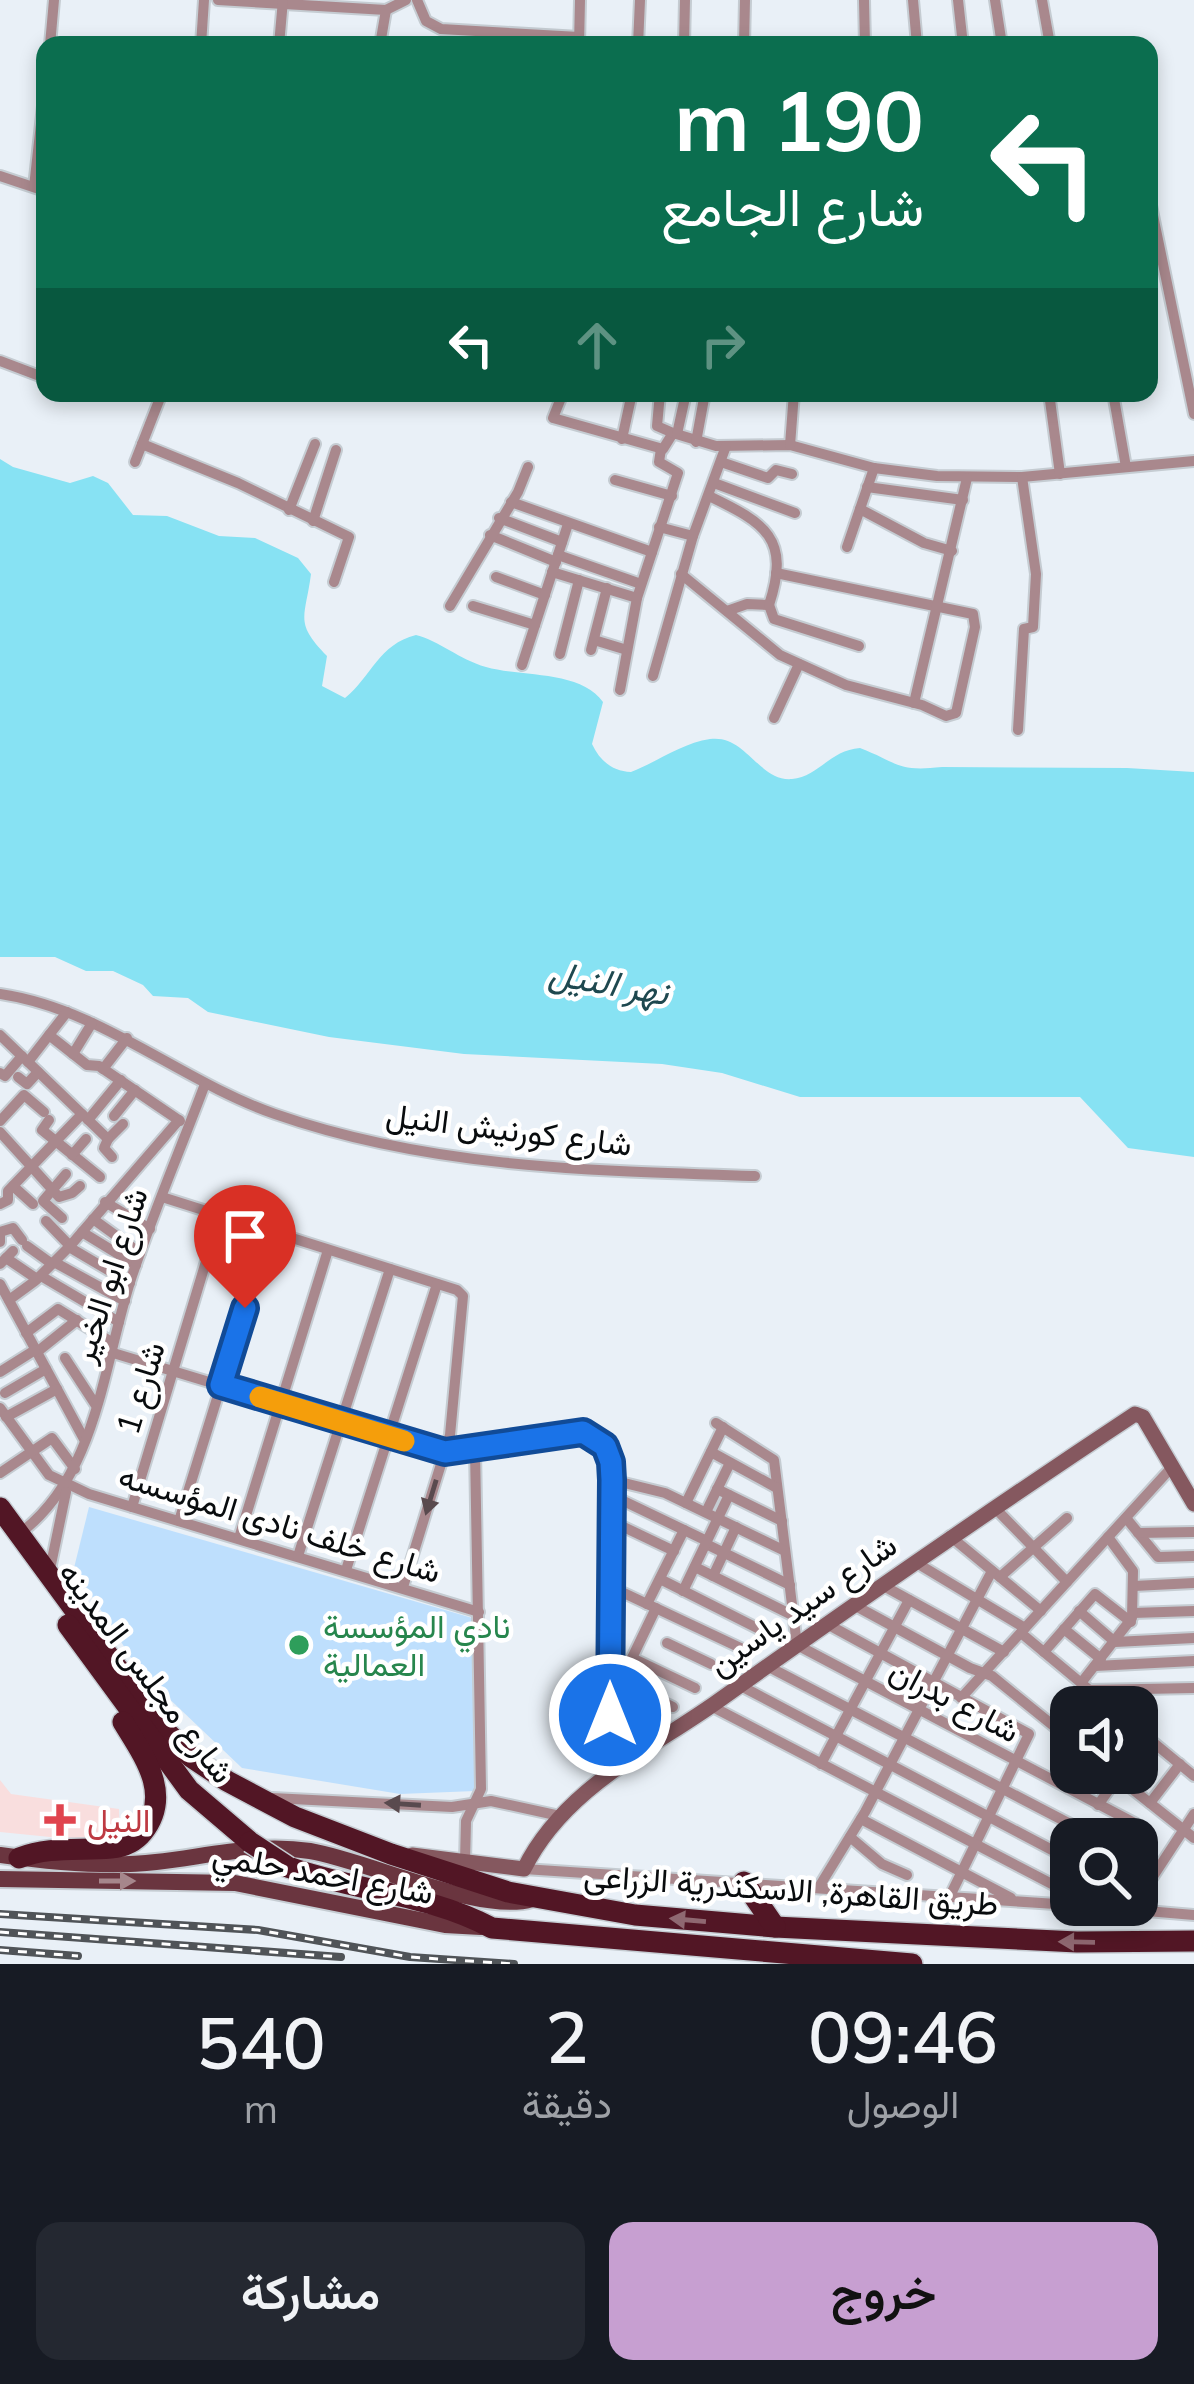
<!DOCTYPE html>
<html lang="ar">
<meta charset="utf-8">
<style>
body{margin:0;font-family:Mulish,Vazirmatn,sans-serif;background:#242831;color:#f1f3f6;direction:rtl;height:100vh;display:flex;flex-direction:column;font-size:45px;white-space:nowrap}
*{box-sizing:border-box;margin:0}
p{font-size:39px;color:#9ea1a6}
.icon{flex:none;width:66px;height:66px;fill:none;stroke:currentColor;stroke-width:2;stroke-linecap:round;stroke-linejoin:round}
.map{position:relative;height:1964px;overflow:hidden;direction:ltr}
.side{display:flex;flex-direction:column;background:#171b24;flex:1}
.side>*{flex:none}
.guide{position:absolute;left:36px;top:36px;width:1122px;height:366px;border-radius:24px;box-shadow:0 6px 18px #0003;direction:rtl;background:#0b6e4f;color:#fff;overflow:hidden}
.controls{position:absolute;left:1050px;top:1686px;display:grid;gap:24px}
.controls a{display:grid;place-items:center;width:108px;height:108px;border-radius:24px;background:#171b24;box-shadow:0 6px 18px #0003;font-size:60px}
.pin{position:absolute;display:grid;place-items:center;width:102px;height:102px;color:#fff;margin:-123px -51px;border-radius:50% 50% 50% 0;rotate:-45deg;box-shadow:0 0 12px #0007}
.pin .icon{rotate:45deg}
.me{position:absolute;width:132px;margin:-66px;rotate:0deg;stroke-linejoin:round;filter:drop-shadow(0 0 9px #0008)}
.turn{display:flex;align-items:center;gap:42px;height:252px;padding:0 36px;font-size:54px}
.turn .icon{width:156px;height:156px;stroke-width:2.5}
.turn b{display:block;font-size:84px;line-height:102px}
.lanes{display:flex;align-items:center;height:114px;padding:0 36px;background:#0003;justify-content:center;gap:60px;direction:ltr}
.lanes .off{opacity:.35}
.eta{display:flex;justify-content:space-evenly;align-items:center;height:204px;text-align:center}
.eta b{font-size:72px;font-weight:600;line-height:84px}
.action{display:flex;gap:24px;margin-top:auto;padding:24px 36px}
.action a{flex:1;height:138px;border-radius:24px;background:#c79fd1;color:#111;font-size:48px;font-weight:600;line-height:138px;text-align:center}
.action a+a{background:#242831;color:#f1f3f6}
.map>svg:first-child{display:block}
</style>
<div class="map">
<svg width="1194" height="1964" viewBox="0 0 1194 1964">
<rect width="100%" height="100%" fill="#e9f0f7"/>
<path fill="#f9dede" d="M 0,1780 L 11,1794 L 119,1809 L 120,1844 L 0,1832 Z"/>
<path fill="#bedffd" d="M 89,1507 L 476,1619 L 475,1791 L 400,1794 L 242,1768 L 139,1670 L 74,1568 Z"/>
<path fill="#87e2f3" d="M 0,459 L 13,467 L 70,483 L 93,476 L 108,483 L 133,515 L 167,516 L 219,536 L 255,538 L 298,558 L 311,574 C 305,619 294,622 327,656 L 322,686 L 345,698 C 371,677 379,644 416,635 C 440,641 458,659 486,667 C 520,677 581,670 603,702 L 592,744 C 600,761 612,771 631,772 C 657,762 682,743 710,739 C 746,734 759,782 792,779 C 818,777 830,750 860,748 C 899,763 896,772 942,767 L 1127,768 L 1194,772 L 1194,1157 L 1128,1148 L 1080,1097 L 800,1097 L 722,1073 L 662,1064 L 464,1054 L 329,1037 L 208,1012 L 188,998 L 153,996 L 143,985 L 113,971 L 86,971 L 55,957 L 0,957 Z"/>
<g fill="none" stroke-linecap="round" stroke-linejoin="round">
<g stroke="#c5ccd2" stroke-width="14">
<g id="street">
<path d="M 218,0 L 386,10 L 406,0"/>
<path d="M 417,0 L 426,21 L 441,29 L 579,37"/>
<path d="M 864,0 L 865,45"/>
<path d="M 913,0 L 917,45"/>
<path d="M 958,0 L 963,45"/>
<path d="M 995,0 L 1002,45"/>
<path d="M 1042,0 L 1050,45"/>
<path d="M 50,45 L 54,0"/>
<path d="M 201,45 L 204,0"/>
<path d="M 279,45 L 283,0"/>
<path d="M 380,45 L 386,10"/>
<path d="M 579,45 L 580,0"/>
<path d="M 638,45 L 640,0"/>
<path d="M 684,45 L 685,0"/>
<path d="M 744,45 L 745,0"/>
<path d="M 0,176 L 45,191"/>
<path d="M 34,187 L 45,88"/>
<path d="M 1149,196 L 1194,414"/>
<path d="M 0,361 L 45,378"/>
<path d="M 563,393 L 553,418 L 663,449 L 673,433 L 716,446 L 790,445 L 874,468 L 937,476 L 1022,477 L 1194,461"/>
<path d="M 660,393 L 657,426 L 673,433"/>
<path d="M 1049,393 L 1060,474"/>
<path d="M 1113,393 L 1126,467"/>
<path d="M 677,434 L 686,393"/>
<path d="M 622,439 L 632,393"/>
<path d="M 696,442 L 705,393"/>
<path d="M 142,444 L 238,483 L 349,537 L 334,582"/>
<path d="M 790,445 L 794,393"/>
<path d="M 135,462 L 162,393"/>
<path d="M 721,462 L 768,478 L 776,470 L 792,474"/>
<path d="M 615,480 L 672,496"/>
<path d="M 714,483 L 795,513"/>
<path d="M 867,487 L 963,500"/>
<path d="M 709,496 C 765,523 791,538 769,605 L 747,604 L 727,611"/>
<path d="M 511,502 L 652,552"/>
<path d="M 860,509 L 924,543 L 952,551"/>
<path d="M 289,510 L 315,444"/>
<path d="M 499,518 L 562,542"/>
<path d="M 313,521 L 336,450"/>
<path d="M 659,527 L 693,536"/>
<path d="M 490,535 L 556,562"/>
<path d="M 847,547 L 874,468"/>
<path d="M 558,555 L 641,584"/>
<path d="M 552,572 L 637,598"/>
<path d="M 681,574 L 780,655 L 846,685 L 922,705 L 946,716 L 956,713 L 975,627 L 973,614 L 776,573"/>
<path d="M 496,577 L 545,595"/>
<path d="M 769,605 L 774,619 L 859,646"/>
<path d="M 450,606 L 518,492 L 528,467"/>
<path d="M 473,606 L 535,625"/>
<path d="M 594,640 L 627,650"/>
<path d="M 591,650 L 607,588"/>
<path d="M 560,654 L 579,580"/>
<path d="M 522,665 L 568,524"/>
<path d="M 653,676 L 693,536 L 726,446"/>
<path d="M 620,690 L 637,598 L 678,473 L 659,462 L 661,449"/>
<path d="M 914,703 L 967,478"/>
<path d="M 774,718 L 799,664"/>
<path d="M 1018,730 L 1024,629 L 1033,627 L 1036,574 L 1022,477"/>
<path d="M 0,994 C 102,1009 180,1081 275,1114 C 429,1168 594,1171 755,1176"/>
<path d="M 0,1035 L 108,1139 L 123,1124"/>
<path d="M 49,1035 L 87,1065 L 99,1066 L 180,1121"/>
<path d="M 73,1054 L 92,1023"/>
<path d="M 28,1062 L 67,1012"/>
<path d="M 103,1069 L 127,1038"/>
<path d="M 0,1073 L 5,1076 L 22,1056"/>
<path d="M 18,1077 L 27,1084 L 38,1072"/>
<path d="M 114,1116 L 135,1090"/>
<path d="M 49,1120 L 42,1130 L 100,1177"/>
<path d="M 88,1120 L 121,1080"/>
<path d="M 0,1121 L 24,1095 L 44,1112"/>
<path d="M 0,1132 L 59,1197 L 72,1193 L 80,1186"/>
<path d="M 108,1139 L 104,1148 L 112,1157"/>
<path d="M 72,1155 L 86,1139"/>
<path d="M 13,1186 L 33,1204"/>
<path d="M 162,1197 L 457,1290 L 463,1296 L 450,1435 L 403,1587"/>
<path d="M 105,1202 L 150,1229"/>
<path d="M 0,1204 L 8,1200 L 8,1191 L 82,1114"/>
<path d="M 62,1218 L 43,1201 L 66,1174"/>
<path d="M 93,1219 L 140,1253"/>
<path d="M 46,1221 L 70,1246"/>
<path d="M 82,1232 L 136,1265"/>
<path d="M 0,1242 L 0,1232 L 13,1228 L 22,1240"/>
<path d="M 27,1246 L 52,1264"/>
<path d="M 69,1247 L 130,1283"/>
<path d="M 6,1258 L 37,1279"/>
<path d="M 54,1262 L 125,1301"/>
<path d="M 0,1264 L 13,1251"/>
<path d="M 41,1276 L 119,1322"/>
<path d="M 0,1284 L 84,1439"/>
<path d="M 9,1300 L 35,1281 L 70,1246 L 179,1120"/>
<path d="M 26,1333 L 58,1309 L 113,1343"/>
<path d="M 37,1352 L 77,1320"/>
<path d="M 110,1352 L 434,1450 C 482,1458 560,1415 599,1439 L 611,1462 L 610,1715 L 615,1740 L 629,1760"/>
<path d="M 65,1358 L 95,1404"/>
<path d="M 0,1372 L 35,1350"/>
<path d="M 5,1393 L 46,1369"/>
<path d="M 0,1408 L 49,1475 L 89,1494 L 479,1612"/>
<path d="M 6,1417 L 57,1389"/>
<path d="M 716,1423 L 774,1460 L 797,1645 L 1140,1826 L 1137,1840"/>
<path d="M 711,1452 L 777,1488"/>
<path d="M 0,1473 L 52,1438 L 75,1469"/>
<path d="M 612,1480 L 665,1493 L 785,1551"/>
<path d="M 717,1489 L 782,1521"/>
<path d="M 611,1495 L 707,1541"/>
<path d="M 686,1503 L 723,1427"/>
<path d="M 132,1507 L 220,1215"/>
<path d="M 994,1507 L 1067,1582"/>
<path d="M 706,1512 L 730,1463"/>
<path d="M 1126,1518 L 1158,1557 L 1194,1556"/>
<path d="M 179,1521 L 269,1231"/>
<path d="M 611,1521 L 674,1551"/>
<path d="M 1138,1533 L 1194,1532"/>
<path d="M 19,1534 C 98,1476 103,1363 132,1276 C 154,1211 181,1148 205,1084"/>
<path d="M 950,1536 L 1041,1611"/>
<path d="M 239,1538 L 328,1250"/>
<path d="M 706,1544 L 790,1585"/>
<path d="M 298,1556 L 390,1269"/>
<path d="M 915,1562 L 1025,1628"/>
<path d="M 695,1567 L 794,1616"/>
<path d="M 346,1570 L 437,1284"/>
<path d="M 49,1574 L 66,1492"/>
<path d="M 713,1576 L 736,1527"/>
<path d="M 1000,1577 L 1067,1518"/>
<path d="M 660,1579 L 767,1633"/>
<path d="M 882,1585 L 1004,1652"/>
<path d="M 1134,1586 L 1194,1583"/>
<path d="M 611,1587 L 747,1651"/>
<path d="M 683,1591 L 729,1495"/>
<path d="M 647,1604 L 684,1530"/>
<path d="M 854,1605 L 970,1668 L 992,1676 L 1071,1740"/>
<path d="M 1079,1611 L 1115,1642 L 1194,1638"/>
<path d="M 1133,1613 L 1194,1611"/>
<path d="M 827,1624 L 1029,1734 L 950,1896"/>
<path d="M 1064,1629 L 1101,1659"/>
<path d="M 1021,1633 L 1110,1707"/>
<path d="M 667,1643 L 711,1664"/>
<path d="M 1044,1652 L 1095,1594 L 1131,1622"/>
<path d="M 632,1658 L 695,1688"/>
<path d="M 767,1666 L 1099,1839"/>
<path d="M 1095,1666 L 1194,1661"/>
<path d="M 624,1683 L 673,1707"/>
<path d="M 1081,1683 L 1132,1618 L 1133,1571 L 1108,1537"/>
<path d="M 628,1685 L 632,1658 L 656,1608"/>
<path d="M 739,1685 L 1071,1860"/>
<path d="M 1090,1690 L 1194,1688"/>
<path d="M 961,1698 L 1172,1467"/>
<path d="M 711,1706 L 1071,1894"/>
<path d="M 1137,1729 L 1194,1776"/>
<path d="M 821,1764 L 909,1600"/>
<path d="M 1112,1773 L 1194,1838"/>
<path d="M 272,1798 L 452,1807 L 491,1801 L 560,1816"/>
<path d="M 1150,1803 L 1180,1764"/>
<path d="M 1098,1805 L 1118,1777"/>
<path d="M 861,1819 L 1011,1898"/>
<path d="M 850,1837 L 882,1864 L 907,1875"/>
<path d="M 1137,1859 L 1156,1869"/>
<path d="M 465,1861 L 466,1821 L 481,1789 L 475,1449"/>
<path d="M 524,1869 L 1071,1905"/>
<path d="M 819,1887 L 865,1812 L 992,1571"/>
<path d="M 1137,1901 L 1194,1814"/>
<path d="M 1076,1905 L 1194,1915"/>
</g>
</g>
<g stroke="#c5ccd2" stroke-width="18">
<path id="secondary" d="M 412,1855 L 524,1869 C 563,1790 645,1752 714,1704 C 853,1605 993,1508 1135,1414 L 1143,1417 L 1194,1504"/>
</g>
<g stroke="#c5ccd2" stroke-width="20">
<g id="primary">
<path d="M 0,1855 C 49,1862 106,1868 156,1862 C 209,1856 257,1843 310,1851 C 369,1861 481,1915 532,1899"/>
<path d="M 0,1879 L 235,1883 L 445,1925 L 481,1927"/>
</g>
</g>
<g stroke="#c5ccd2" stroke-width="24">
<g id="highway">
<path d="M 0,1508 L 157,1722 L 191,1757 L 227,1781 L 295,1817 L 391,1854 L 508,1892 L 635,1915 L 775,1927 L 1077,1942 L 1194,1941"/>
<path d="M 68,1625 L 189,1790 L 250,1842"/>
<path d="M 19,1858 C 50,1846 79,1851 111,1848 C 124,1847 135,1842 143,1832 C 173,1794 143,1755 123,1722"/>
<path d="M 288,1867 C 355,1891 429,1894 492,1928 L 912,1964"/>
<path d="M 744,1882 L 775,1927"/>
</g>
</g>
<use href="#street" stroke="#a9888d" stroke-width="10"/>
<use href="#secondary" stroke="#85585f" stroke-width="15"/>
<use href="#primary" stroke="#6a353f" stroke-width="16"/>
<use href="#highway" stroke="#521625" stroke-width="21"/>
<g stroke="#505458" stroke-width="8">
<g id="rail">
<path d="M 0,1914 L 258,1930 L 410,1957 L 514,1964"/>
<path d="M 0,1932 L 341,1957"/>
<path d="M 0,1950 L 78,1956"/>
</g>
</g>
<use href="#rail" stroke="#fff" stroke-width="3" stroke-dasharray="9" stroke-linecap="butt"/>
<g stroke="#c5ccd2" stroke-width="24" stroke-linecap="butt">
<path id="highway-bridge" d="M 250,1842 L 288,1867"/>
</g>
<use href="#highway-bridge" stroke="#521625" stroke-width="21"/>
</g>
<defs><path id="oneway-solid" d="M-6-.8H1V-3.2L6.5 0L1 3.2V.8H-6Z" transform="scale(3)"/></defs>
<g fill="#594a4e">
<use href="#oneway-solid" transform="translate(431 1497) rotate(107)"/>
<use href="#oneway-solid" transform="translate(403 1804) rotate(-176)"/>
</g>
<use fill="#a6868c" href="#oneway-solid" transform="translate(117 1881)"/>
<g fill="#8f6871">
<use href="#oneway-solid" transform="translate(688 1920) rotate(-175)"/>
<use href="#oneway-solid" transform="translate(1077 1942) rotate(-179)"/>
</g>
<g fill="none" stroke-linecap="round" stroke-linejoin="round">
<g stroke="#114b97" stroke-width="30">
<path id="route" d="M 245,1308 L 221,1385 L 445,1452 L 583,1432 L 605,1446 L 611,1462 L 612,1480 L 610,1715"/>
</g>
<use href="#route" stroke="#1a73e8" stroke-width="21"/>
<path stroke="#f59e0b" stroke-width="21" d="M 260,1397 L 404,1441"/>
</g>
<circle fill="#2e9e5b" stroke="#fff" stroke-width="4.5" cx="299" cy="1645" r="12"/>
<path fill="#e0444e" stroke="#fff" stroke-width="4.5" d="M54 1802h12v12h12v12h-12v12h-12v-12h-12v-12h12z"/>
<g text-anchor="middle" stroke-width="9" stroke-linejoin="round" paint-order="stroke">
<g font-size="33" fill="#090c0e" stroke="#fff">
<text transform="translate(509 1129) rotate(7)" y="12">شارع كورنيش النيل</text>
<text transform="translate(109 1275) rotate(-72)" y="12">شارع ابو الخير</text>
<text transform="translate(140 1388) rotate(-73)" y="12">شارع 1</text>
<text transform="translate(280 1523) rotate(17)" y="12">شارع خلف نادى المؤسسه</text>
<text transform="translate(802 1604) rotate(-35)" y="12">شارع سيد ياسين</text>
<text transform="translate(147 1672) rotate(53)" y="12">شارع مجلس المدينه</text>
<text transform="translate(955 1700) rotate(28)" y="12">شارع بدران</text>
<text transform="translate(323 1873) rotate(10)" y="12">شارع احمد حلمي</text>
<text transform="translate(791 1889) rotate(4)" y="12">طريق القاهرة, الاسكندرية الزراعى</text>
</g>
<g font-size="33" fill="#27864d" stroke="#fff" text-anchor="start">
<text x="323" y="1638">نادي المؤسسة<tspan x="323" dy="38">العمالية</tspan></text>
</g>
<g font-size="33" fill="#be3a42" stroke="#fff" text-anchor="start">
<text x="87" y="1832">النيل</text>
</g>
<g font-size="36" font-style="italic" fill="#1e484f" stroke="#fff">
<text transform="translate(609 982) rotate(10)" y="13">نهر النيل</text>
</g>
</g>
</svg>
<div class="controls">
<a><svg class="icon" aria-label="sound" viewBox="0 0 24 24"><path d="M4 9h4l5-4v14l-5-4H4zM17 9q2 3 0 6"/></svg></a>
<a><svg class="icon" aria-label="search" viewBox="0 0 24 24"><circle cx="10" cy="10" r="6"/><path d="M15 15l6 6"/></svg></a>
</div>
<div class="pin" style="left:245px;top:1308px;background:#d93025"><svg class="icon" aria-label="arrive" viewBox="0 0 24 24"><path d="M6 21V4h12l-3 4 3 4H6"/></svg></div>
<svg class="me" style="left:610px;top:1715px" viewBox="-20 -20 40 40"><circle r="17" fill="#1a73e8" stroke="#fff" stroke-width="3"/><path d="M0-11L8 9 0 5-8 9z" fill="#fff"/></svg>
<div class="guide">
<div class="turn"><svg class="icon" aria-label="left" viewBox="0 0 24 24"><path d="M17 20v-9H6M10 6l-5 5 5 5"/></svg><div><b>190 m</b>شارع الجامع</div></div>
<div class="lanes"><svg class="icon" aria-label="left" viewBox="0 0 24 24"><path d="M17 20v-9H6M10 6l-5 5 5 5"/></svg><svg class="icon off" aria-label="ahead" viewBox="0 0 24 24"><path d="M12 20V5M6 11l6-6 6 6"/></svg><svg class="icon off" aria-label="right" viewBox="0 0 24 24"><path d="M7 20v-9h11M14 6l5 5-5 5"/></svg></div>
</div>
</div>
<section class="side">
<div class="eta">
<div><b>09:46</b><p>الوصول</p></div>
<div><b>2</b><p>دقيقة</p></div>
<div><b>540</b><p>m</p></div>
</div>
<div class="action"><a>خروج</a><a>مشاركة</a></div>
</section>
